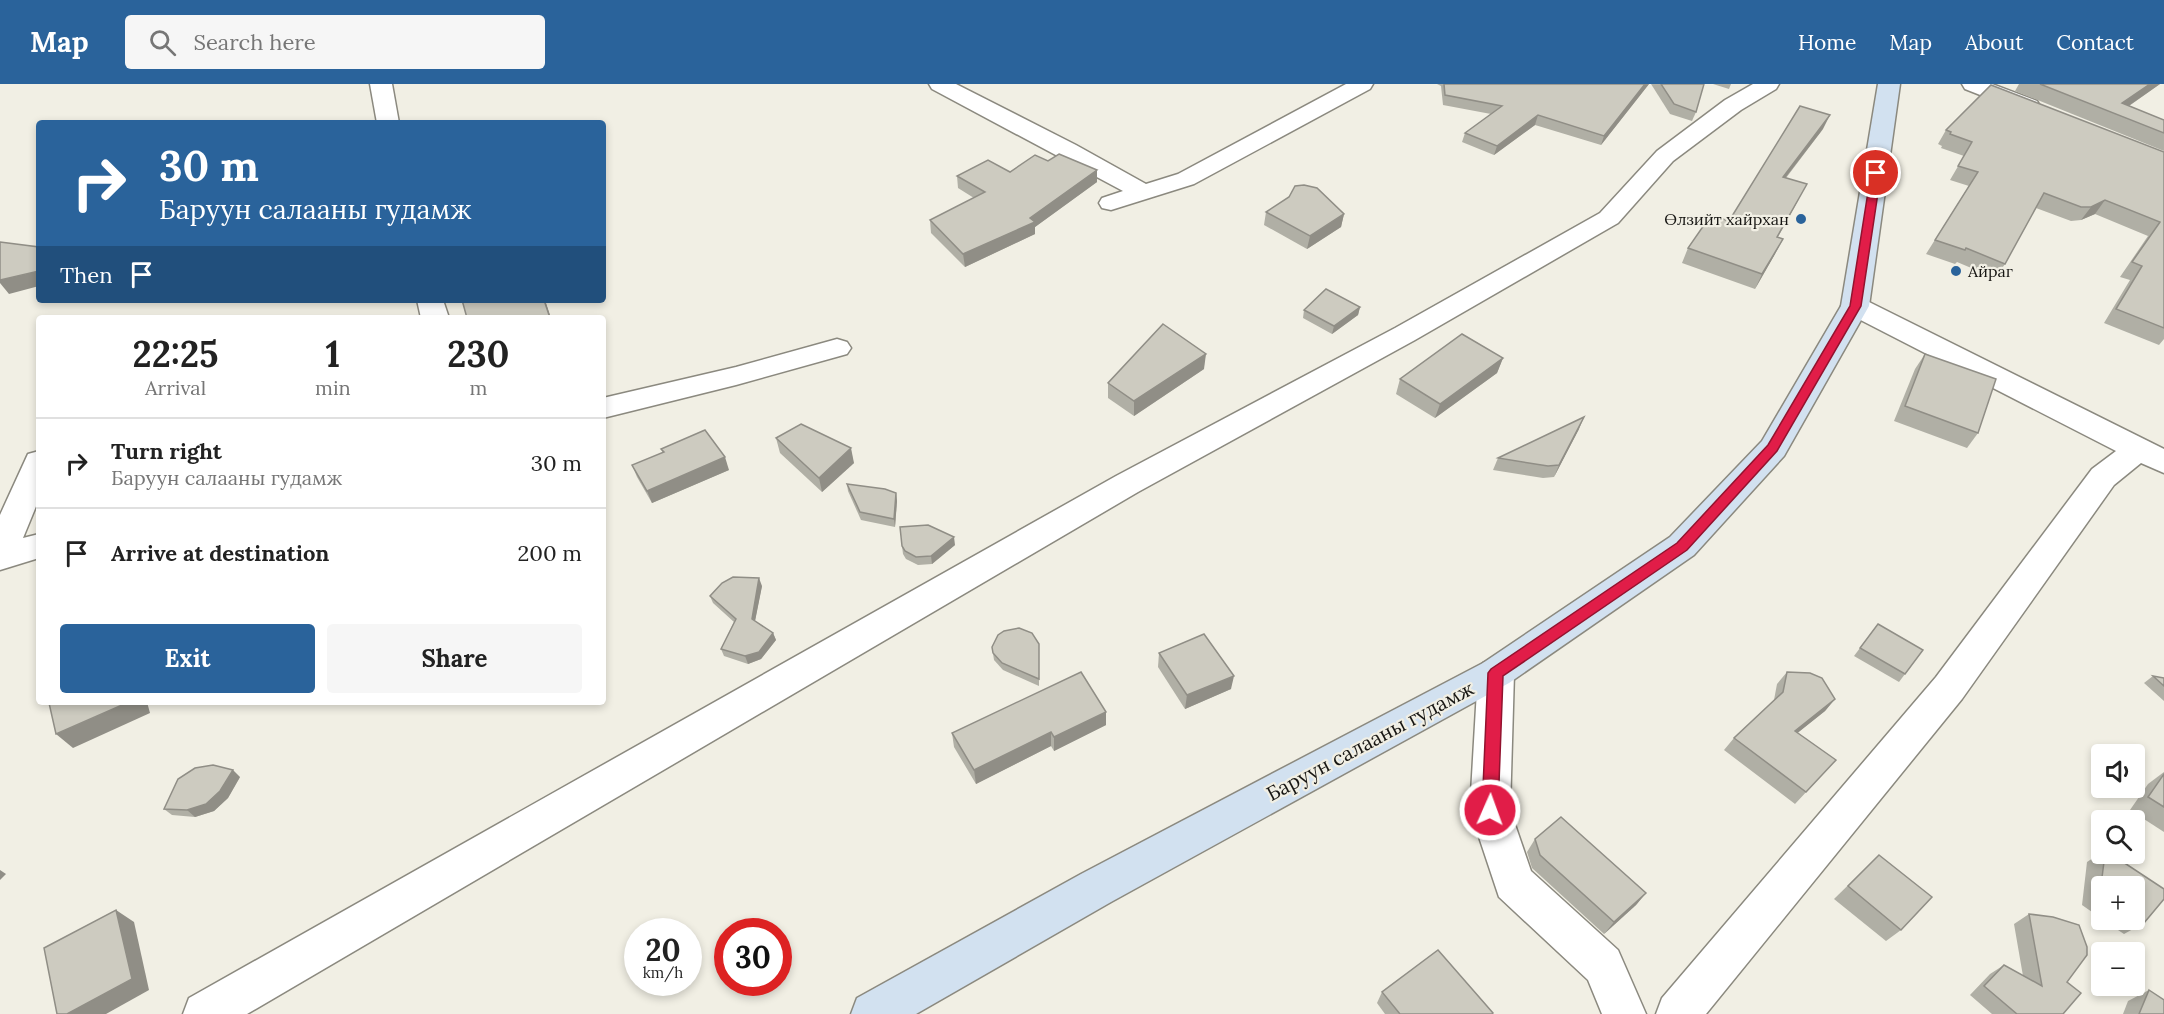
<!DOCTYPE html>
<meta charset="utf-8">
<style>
body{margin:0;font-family:Lora,serif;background:#f6f6f6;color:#222;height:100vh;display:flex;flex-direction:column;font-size:22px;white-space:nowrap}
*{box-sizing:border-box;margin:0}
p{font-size:20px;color:#767676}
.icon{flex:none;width:33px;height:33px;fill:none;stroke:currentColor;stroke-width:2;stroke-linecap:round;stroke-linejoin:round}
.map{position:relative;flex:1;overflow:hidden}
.panel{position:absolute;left:36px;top:231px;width:570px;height:390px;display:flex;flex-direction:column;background:#fff;border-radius:6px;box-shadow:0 3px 9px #0003}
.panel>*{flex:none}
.hud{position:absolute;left:36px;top:36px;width:570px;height:183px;border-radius:6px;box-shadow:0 3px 9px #0003;background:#2a639b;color:#fff;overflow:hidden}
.controls{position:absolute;left:2091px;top:660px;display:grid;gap:12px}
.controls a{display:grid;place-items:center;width:54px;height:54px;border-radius:6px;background:#fff;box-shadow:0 3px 9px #0003;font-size:30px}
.speed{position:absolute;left:624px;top:834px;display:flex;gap:12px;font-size:30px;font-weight:700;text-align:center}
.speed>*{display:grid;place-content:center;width:78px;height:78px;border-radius:50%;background:#fff;box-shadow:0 3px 9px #0003;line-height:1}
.speed small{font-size:15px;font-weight:400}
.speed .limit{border:9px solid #d22;background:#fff;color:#111}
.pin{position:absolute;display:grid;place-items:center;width:51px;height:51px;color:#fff;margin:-26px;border:3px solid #fff;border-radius:50%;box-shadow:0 2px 6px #0007}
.me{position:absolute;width:66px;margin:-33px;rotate:2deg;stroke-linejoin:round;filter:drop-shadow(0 0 4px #0008)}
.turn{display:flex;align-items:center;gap:21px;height:126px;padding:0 24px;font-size:27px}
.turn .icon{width:78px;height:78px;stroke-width:2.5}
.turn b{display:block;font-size:42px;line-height:51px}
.then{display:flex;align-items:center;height:57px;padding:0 24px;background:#0003;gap:12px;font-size:22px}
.eta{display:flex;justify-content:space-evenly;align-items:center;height:102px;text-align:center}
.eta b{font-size:36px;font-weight:700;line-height:42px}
.button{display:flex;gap:12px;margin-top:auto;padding:12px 24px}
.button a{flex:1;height:69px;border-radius:6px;background:#2a639b;color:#fff;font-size:24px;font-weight:700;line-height:69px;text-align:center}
.button a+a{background:#f6f6f6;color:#222}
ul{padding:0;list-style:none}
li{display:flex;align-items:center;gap:18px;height:90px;padding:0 24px;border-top:2px solid #e0e0e0}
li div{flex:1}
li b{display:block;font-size:22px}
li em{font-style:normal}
header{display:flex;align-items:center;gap:36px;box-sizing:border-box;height:84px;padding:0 30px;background:#2a639b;color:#fff}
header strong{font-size:28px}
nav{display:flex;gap:33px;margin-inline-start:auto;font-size:21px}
.search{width:420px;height:54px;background:#f6f6f6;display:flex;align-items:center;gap:15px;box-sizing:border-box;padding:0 21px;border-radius:6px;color:#767676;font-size:22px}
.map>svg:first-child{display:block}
</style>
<header>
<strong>Map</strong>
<div class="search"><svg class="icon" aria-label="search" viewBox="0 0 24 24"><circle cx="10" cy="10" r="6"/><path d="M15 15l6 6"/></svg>Search here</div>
<nav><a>Home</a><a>Map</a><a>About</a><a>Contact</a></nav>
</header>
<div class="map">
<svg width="2164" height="930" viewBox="0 0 2164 930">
<rect width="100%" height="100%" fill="#f1efe4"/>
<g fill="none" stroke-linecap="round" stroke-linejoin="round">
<g stroke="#8b897f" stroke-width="3">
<g id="minor">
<path d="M 370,0 L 392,0 L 399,39 L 377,39 Z"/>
<path d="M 929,0 L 956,0 L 1076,61 L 1146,100 L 1178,90 L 1346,0 L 1373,0 L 1370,5 L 1194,100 L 1111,126 L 1102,124 L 1099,119 L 1102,114 L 1123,107 L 932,5 Z"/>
<path d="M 1753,0 L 1779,0 L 1776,5 L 1741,26 L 1673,77 L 1618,139 L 1415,256 L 1138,408 L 247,930 L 183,930 L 189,914 L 1116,392 L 1395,244 L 1600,129 L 1657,67 L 1725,16 Z"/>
<path d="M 1962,0 L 1992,0 L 2037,17 L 2040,22 L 2037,27 L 2029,29 L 2021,27 L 1965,5 Z"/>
<path d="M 1855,214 L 1865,216 L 2164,365 L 2164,389 L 2141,379 L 2114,401 L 1962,615 L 1706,930 L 1656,930 L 1662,914 L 1936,593 L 2092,385 L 2116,367 L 1845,228 L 1841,222 L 1845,216 Z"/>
<path d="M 417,216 L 443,216 L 449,234 L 421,234 Z"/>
<path d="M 837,255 L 847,258 L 851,264 L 847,270 L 736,301 L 603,334 L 603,314 L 736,283 Z"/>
<path d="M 39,367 L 39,415 L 23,454 L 39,450 L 39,474 L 0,486 L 0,431 L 28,370 Z"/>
<path d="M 1496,574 L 1509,579 L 1514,589 L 1510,726 L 1531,787 L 1618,866 L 1646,930 L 1602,930 L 1588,896 L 1499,813 L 1470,726 L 1478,589 L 1483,579 Z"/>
</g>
</g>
<g stroke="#8b897f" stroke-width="3">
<path id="secondary" d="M 1878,0 L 1900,0 L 1869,222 L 1784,372 L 1694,471 L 1509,599 L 1111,818 L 916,930 L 851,930 L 857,914 L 1081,790 L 1483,579 L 1670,453 L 1762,357 L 1841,222 Z"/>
</g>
<use href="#minor" fill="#fff" fill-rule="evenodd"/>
<use href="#secondary" fill="#d2e1f0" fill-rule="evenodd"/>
</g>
<g fill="#b0afa5">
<path d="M 1437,0 L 1649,0 L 1601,61 L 1535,41 L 1494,71 L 1462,58 L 1465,49 L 1491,30 L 1443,21 L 1441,2 Z"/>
<path d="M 1651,0 L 1704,0 L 1696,28 L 1692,37 L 1670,30 Z"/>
<path d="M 1713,0 L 1731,0 L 1729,5 Z"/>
<path d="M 2019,0 L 2160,0 L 2129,22 L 2164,36 L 2164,67 L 2015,7 Z"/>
<path d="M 1823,45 L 1786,94 L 1799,115 L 1778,153 L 1775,170 L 1755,205 L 1682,179 L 1688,164 L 1729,137 Z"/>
<path d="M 1946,46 L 2164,68 L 2164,255 L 2159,261 L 2104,239 L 2130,196 L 2120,193 L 2148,152 L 2095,130 L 2081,136 L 2071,137 L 2036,124 L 2005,180 L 1995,194 L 1957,178 L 1955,180 L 1926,170 L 1969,102 L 1950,96 L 1964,72 L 1941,64 L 1942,62 L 1938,60 Z"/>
<path d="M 1048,77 L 1097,86 L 1097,98 L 1035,143 L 1035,150 L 965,183 L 931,149 L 930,136 L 974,114 L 958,104 L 957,92 L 1010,88 Z"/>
<path d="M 1266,128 L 1344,130 L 1341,143 L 1307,165 L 1264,141 Z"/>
<path d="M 1360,223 L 1358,231 L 1332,250 L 1303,234 L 1304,226 Z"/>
<path d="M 1925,270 L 1978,349 L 1967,364 L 1894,337 L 1915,285 Z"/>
<path d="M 1503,274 L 1497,289 L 1435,334 L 1396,310 L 1400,295 Z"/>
<path d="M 1204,285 L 1134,332 L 1108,314 L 1108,299 Z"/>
<path d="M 1579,345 L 1554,393 L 1543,394 L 1493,386 L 1498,374 Z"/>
<path d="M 776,354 L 854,379 L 822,408 L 780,369 Z"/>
<path d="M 661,365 L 729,386 L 652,419 L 637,393 L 632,381 L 663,369 Z"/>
<path d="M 847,400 L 896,409 L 897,417 L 895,443 L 861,436 L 848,407 Z"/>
<path d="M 955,461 L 932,480 L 918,481 L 906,475 L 903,470 L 902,462 Z"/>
<path d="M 762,502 L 755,537 L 773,549 L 776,556 L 761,575 L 748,580 L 724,572 L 721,565 L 734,538 L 713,519 L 710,512 Z"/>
<path d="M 1878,540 L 1905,590 L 1899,598 L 1854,572 Z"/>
<path d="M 1039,560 L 1039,602 L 1003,586 L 994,576 L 992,563 Z"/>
<path d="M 1159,569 L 1231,605 L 1185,625 L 1158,583 Z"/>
<path d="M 1787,588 L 1835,615 L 1825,627 L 1797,649 L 1836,676 L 1795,720 L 1724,666 L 1734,654 L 1774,616 L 1777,600 Z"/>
<path d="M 2153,592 L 2164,594 L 2164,617 L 2144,599 Z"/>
<path d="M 1106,628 L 1106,641 L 1054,667 L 1051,662 L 976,700 L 954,663 L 952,649 Z"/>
<path d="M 2164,688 L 2164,748 L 2130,726 L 2148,700 Z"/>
<path d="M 240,693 L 228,714 L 214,727 L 195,733 L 172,731 L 164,725 Z"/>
<path d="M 1535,755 L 1646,809 L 1636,821 L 1604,850 L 1532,784 L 1527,768 Z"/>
<path d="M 2102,768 L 2102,770 L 2111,770 L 2164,805 L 2164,815 L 2144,839 L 2124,850 L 2103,836 L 2134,836 L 2134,802 L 2102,802 L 2102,835 L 2082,821 L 2087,778 Z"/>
<path d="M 1879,771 L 1901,846 L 1886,857 L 1834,815 Z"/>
<path d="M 2029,830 L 2067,898 L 2063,930 L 1992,930 L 1970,911 L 1990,890 L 2004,881 L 2023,892 L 2014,840 Z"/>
<path d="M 2149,906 L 2164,930 L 2123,930 L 2128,917 Z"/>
<path d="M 1382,908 L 1492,930 L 1385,930 L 1377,919 Z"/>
</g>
<g fill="#908e86">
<path d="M 1645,0 L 1649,0 L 1601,61 L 1604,52 Z"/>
<path d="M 2150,0 L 2160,0 L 2117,30 L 2122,19 Z"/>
<path d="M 1538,31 L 1535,41 L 1494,71 L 1497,62 Z"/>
<path d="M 1830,31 L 1823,45 L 1775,107 L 1783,93 Z"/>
<path d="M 1097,86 L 1097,98 L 1035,143 L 1035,150 L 965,183 L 963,170 L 1030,134 Z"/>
<path d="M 2105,116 L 2095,130 L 2081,136 L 2091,123 Z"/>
<path d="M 1344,130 L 1341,143 L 1307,165 L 1310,152 Z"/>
<path d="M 1783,155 L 1775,170 L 1755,205 L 1762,190 Z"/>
<path d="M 39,187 L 39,202 L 9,210 L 0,199 L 0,196 Z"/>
<path d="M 544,216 L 545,216 L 551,234 L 550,234 Z"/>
<path d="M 1360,223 L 1358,231 L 1332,250 L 1334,242 Z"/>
<path d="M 1206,270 L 1204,285 L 1134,332 L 1134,317 Z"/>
<path d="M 1503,274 L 1497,289 L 1435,334 L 1440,320 Z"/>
<path d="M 1584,333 L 1579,345 L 1554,393 L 1559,381 Z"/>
<path d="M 851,364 L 854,379 L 822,408 L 819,394 Z"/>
<path d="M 725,373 L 729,386 L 652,419 L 647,407 Z"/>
<path d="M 896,409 L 897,417 L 895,443 L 894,435 Z"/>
<path d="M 954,453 L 955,461 L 932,480 L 931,472 Z"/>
<path d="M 759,494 L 762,502 L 754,542 L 752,535 Z"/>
<path d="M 773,549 L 776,556 L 761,575 L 748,580 L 745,572 Z"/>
<path d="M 1234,592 L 1231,605 L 1185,625 L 1187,611 Z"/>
<path d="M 1835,615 L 1825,627 L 1785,659 L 1795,647 Z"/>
<path d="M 129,618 L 147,618 L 150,629 L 73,664 L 56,650 Z"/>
<path d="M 1106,628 L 1106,641 L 1054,667 L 1054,653 Z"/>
<path d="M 1051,648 L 1051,662 L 976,700 L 974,686 Z"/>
<path d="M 233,686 L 240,693 L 228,714 L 214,727 L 195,733 L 187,726 Z"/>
<path d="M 0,786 L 6,790 L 0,796 Z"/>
<path d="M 1646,809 L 1636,821 L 1604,850 L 1614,838 Z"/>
<path d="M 116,826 L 134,838 L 149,906 L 106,930 L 67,930 Z"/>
</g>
<g fill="#cdcbc0" stroke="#908e86" stroke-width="1.5">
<path d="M 1444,0 L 1645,0 L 1604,52 L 1538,31 L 1497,62 L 1465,49 L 1502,22 L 1445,11 Z"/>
<path d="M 1661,0 L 1704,0 L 1696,28 L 1674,20 Z"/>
<path d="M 2040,0 L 2150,0 L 2122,19 L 2164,36 L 2164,49 Z"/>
<path d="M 1991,1 L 2164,68 L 2164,244 L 2116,225 L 2142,182 L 2132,178 L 2160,138 L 2105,116 L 2091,123 L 2081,123 L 2044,109 L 2005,180 L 1966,164 L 1965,166 L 1935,156 L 1978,88 L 1958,82 L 1972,58 L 1950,50 L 1951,48 L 1946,46 Z"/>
<path d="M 1800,22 L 1830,31 L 1783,93 L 1807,100 L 1777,153 L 1783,155 L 1762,190 L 1688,164 L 1711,131 L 1729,137 Z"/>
<path d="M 1059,70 L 1097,86 L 1030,134 L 1035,138 L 963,170 L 930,136 L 985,108 L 957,92 L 988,76 L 1010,88 L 1035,71 L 1048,77 Z"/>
<path d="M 1304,101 L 1317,104 L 1344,130 L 1310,152 L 1266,128 L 1289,113 L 1295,102 Z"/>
<path d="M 0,158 L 39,163 L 39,187 L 0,196 Z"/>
<path d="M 1326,205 L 1360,223 L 1334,242 L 1304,226 Z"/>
<path d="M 462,216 L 544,216 L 550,234 L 467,234 Z"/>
<path d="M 1163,240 L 1206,270 L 1134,317 L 1108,299 Z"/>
<path d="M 1462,250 L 1503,274 L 1440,320 L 1400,295 Z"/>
<path d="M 1925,270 L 1996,295 L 1978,349 L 1905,322 Z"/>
<path d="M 1584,333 L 1559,381 L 1548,382 L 1498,374 Z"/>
<path d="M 801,340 L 851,364 L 819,394 L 776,354 Z"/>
<path d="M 705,346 L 725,373 L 647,407 L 632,381 L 664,368 L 661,365 Z"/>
<path d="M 847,400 L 885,405 L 896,409 L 894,435 L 860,428 Z"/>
<path d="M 928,441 L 954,453 L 931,472 L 916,473 L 905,467 L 902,462 L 900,443 Z"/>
<path d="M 733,493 L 759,494 L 752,535 L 773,549 L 759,568 L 745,572 L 721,565 L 736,535 L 710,512 L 722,499 Z"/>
<path d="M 1878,540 L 1923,566 L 1905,590 L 1860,564 Z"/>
<path d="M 1019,544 L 1032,549 L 1039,560 L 1039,595 L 1002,579 L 993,569 L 992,563 L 998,551 L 1004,547 Z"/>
<path d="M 1204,550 L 1234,592 L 1187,611 L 1159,569 Z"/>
<path d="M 1081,588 L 1106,628 L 1054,653 L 1051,648 L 974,686 L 952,649 Z"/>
<path d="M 1787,588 L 1810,589 L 1822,594 L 1835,615 L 1795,647 L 1836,676 L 1806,708 L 1734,654 L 1783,608 Z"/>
<path d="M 2153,592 L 2164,594 L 2164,602 Z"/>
<path d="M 52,618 L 129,618 L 56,650 L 49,619 Z"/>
<path d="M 213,681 L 233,686 L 220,707 L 206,720 L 187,726 L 164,725 L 178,695 L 195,684 Z"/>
<path d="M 2164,690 L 2164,723 L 2148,713 Z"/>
<path d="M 1561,733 L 1646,809 L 1614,838 L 1540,771 L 1535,755 Z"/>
<path d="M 2105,770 L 2111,770 L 2164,805 L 2164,815 L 2144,839 L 2134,832 L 2134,802 L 2102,802 L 2102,810 L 2100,809 Z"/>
<path d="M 1879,771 L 1932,813 L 1901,846 L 1848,802 Z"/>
<path d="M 116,826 L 132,895 L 67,930 L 57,930 L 44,864 Z"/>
<path d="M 2029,830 L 2053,833 L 2079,841 L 2087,863 L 2087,871 L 2067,898 L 2081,909 L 2063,930 L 2017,930 L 1984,902 L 2004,881 L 2042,902 Z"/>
<path d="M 1438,866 L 1493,929 L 1492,930 L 1400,930 L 1382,908 Z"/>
<path d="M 2149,906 L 2164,916 L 2164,930 L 2139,930 Z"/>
</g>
<path fill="#e11d48" stroke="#92132f" stroke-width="1.5" d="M 1876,86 L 1881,89 L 1861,222 L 1777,367 L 1687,466 L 1503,592 L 1498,726 L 1496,731 L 1490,733 L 1484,731 L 1482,726 L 1488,589 L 1491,585 L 1677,459 L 1768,361 L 1850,222 L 1871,89 Z"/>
<g fill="#2a639b" stroke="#f1efe4" stroke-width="2">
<circle cx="1801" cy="135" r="6"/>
<circle cx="1956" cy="187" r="6"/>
</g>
<g text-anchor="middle" stroke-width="4.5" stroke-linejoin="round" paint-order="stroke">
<g font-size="16" fill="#171613" stroke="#f1efe4" text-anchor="end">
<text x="1789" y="141">Өлзийт хайрхан</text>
<text x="1968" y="193" text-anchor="start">Айраг</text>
</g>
<g font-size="20" fill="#171613" stroke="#f1efe4">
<text transform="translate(1370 657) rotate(-28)" y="7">Баруун салааны гудамж</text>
</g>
</g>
</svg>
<div class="controls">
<a><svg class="icon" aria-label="sound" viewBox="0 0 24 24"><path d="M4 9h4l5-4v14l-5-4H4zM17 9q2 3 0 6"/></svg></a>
<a><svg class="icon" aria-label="search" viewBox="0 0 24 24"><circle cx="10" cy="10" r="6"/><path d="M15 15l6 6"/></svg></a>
<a>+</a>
<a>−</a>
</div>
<div class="speed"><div>20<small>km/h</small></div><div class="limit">30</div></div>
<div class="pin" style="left:1876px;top:89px;background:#d93025"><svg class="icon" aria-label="arrive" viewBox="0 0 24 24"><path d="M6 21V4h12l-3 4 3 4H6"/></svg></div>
<svg class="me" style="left:1490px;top:726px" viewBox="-20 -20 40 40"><circle r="17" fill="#e11d48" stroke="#fff" stroke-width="3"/><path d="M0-11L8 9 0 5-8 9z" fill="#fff"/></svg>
<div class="hud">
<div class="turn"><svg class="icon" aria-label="right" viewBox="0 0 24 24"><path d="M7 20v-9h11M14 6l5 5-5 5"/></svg><div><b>30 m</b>Баруун салааны гудамж</div></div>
<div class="then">Then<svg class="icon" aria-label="arrive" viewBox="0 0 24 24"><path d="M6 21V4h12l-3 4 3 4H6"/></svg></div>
</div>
<section class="panel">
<div class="eta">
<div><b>22:25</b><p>Arrival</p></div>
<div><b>1</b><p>min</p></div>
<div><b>230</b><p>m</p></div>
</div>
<ul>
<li><svg class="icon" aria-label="right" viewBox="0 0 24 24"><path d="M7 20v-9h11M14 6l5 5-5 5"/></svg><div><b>Turn right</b><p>Баруун салааны гудамж</p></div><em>30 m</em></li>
<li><svg class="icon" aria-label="arrive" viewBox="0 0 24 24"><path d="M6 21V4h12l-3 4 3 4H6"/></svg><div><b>Arrive at destination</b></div><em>200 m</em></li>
</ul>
<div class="button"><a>Exit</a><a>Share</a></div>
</section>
</div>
